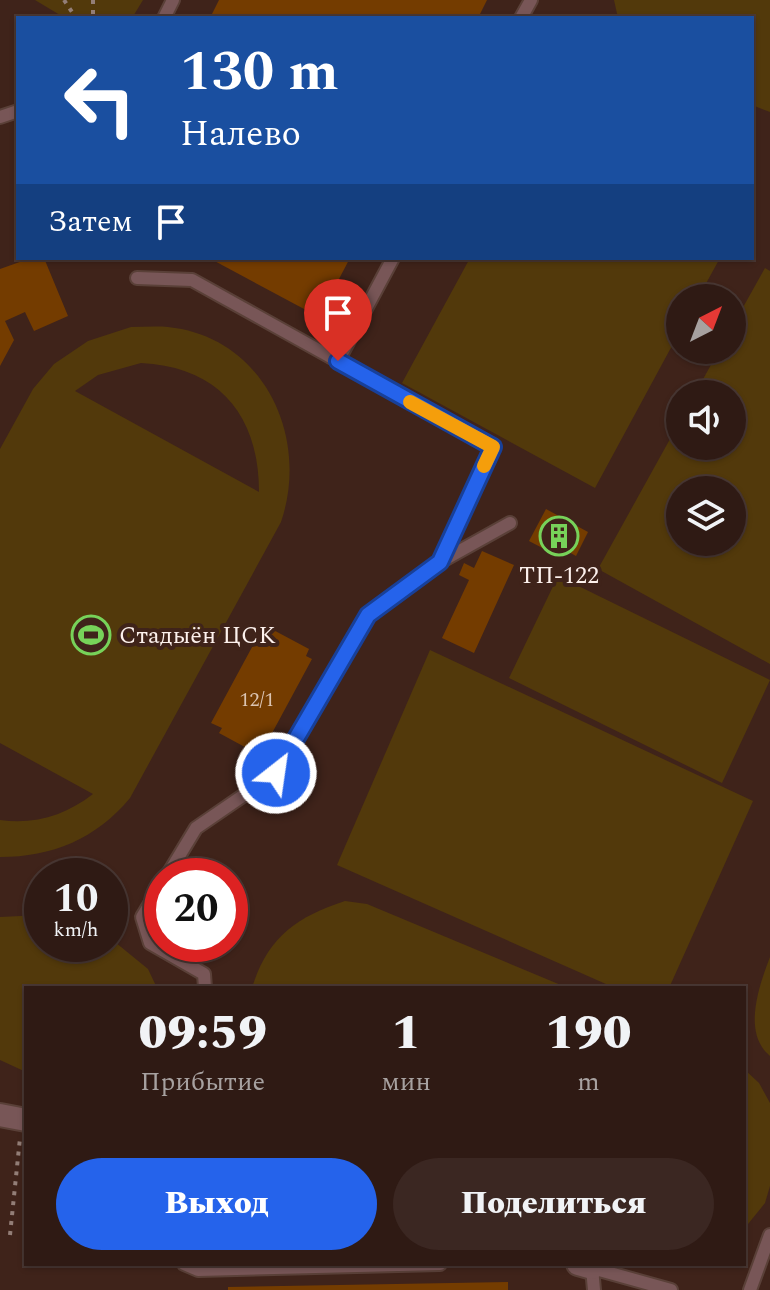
<!DOCTYPE html>
<html lang="ru">
<meta charset="utf-8">
<style>
body{margin:0;font-family:Spectral,serif;background:#3b2722;color:#f1f3f6;height:100vh;display:flex;flex-direction:column;font-size:30px;white-space:nowrap}
*{box-sizing:border-box;margin:0}
p{font-size:26px;color:#a7a1a0}
.icon{flex:none;width:44px;height:44px;fill:none;stroke:currentColor;stroke-width:2;stroke-linecap:round;stroke-linejoin:round}
.map{position:relative;flex:1;overflow:hidden}
.side{position:absolute;left:24px;top:986px;width:722px;height:280px;display:flex;flex-direction:column;background:#2f1a14;border-radius:0px;box-shadow:0 2px 6px #0004,0 0 0 2px #4a3834}
.side>*{flex:none}
.top-card{position:absolute;left:16px;top:16px;width:738px;height:244px;border-radius:0px;box-shadow:0 2px 6px #0004,0 0 0 2px #4a3834;background:#1a4fa0;color:#fff;overflow:hidden}
.needle{width:52px;rotate:42deg}
.tools{position:absolute;left:666px;top:284px;display:grid;gap:16px}
.tools a{display:grid;place-items:center;width:80px;height:80px;border-radius:50%;background:#2f1a14;box-shadow:0 2px 6px #0004,0 0 0 2px #4a3834;font-size:40px}
.speed{position:absolute;left:24px;top:858px;display:flex;gap:16px;font-size:40px;font-weight:700;text-align:center}
.speed>*{display:grid;place-content:center;width:104px;height:104px;border-radius:50%;background:#2f1a14;box-shadow:0 2px 6px #0004,0 0 0 2px #4a3834;line-height:1}
.speed small{font-size:20px;font-weight:400}
.speed .limit{border:12px solid #d22;background:#fff;color:#111}
.pin{position:absolute;display:grid;place-items:center;width:68px;height:68px;color:#fff;margin:-82px -34px;border-radius:50% 50% 50% 0;rotate:-45deg;box-shadow:0 0 8px #0007}
.pin .icon{rotate:45deg}
.me{position:absolute;width:88px;margin:-44px;rotate:30deg;stroke-linejoin:round;filter:drop-shadow(0 0 6px #0008)}
.turn{display:flex;align-items:center;gap:28px;height:168px;padding:0 32px;font-size:36px}
.turn .icon{width:104px;height:104px;stroke-width:2.5}
.turn b{display:block;font-size:56px;line-height:68px}
.then{display:flex;align-items:center;height:76px;padding:0 32px;background:#0003;gap:16px;font-size:30px}
.eta{display:flex;justify-content:space-evenly;align-items:center;height:136px;text-align:center}
.eta b{font-size:48px;font-weight:800;line-height:56px}
.button{display:flex;gap:16px;margin-top:auto;padding:16px 32px}
.button a{flex:1;height:92px;border-radius:48px;background:#2563eb;color:#fff;font-size:32px;font-weight:800;line-height:92px;text-align:center}
.button a+a{background:#3b2722;color:#f1f3f6}
.map>svg:first-child{display:block}
</style>
<div class="map">
<svg width="770" height="1290" viewBox="0 0 770 1290">
<rect width="100%" height="100%" fill="#3f231a"/>
<g fill="#52390b" fill-rule="evenodd">
<path d="M 35,0 L 143,0 L 132,18 L 65,18 Z"/>
<path d="M 614,0 L 770,0 L 770,112 L 752,105 L 752,18 L 618,18 Z"/>
<path d="M 470,258 L 720,258 L 698,298 L 680,298 L 680,331 L 595,488 L 402,383 Z"/>
<path d="M 765,268 L 770,271 L 770,664 L 598,569 L 680,421 L 680,446 L 732,446 L 732,394 L 695,394 L 719,350 L 732,350 L 732,327 ZM 680,490 L 732,490 L 732,542 L 680,542 Z"/>
<path d="M 131,327 C 143,327 156,326 168,327 C 264,337 310,437 281,522 L 130,798 C 96,839 52,857 0,857 L 0,820 C 35,825 66,815 93,794 L 0,743 L 0,449 L 33,389 L 54,364 L 88,341 ZM 141,363 C 219,367 259,415 259,492 L 75,391 L 98,375 Z"/>
<path d="M 558,576 L 770,680 L 722,783 L 509,678 Z"/>
<path d="M 430,650 L 753,801 L 669,988 L 615,988 L 337,865 Z"/>
<path d="M 345,901 L 367,904 L 568,988 L 252,988 C 267,938 296,917 345,901 Z"/>
<path d="M 42,915 L 42,944 L 110,944 L 110,938 L 148,969 L 157,988 L 26,988 L 26,1072 L 0,1060 L 0,917 Z"/>
<path d="M 770,957 L 770,1056 C 742,1033 759,986 770,957 Z"/>
<path d="M 744,1069 L 759,1083 L 770,1103 L 770,1186 L 765,1203 L 744,1229 Z"/>
</g>
<g fill="#743c00">
<path d="M 219,0 L 487,0 L 478,18 L 210,18 Z"/>
<path d="M 31,258 L 44,258 L 68,316 L 34,331 L 25,312 L 5,321 L 14,340 L 0,366 L 0,269 Z"/>
<path d="M 209,258 L 350,258 L 319,317 Z"/>
<path d="M 546,509 L 588,532 L 576,556 L 556,545 L 552,553 L 529,541 Z"/>
<path d="M 482,551 L 514,565 L 474,653 L 442,638 L 469,580 L 459,575 L 464,563 L 474,568 Z"/>
<path d="M 264,625 L 309,649 L 306,656 L 312,659 L 264,748 L 258,745 L 254,752 L 219,733 L 222,728 L 211,723 Z"/>
<path d="M 508,1282 L 508,1290 L 228,1290 L 228,1287 Z"/>
</g>
<g fill="none" stroke-linecap="round" stroke-linejoin="round">
<g stroke="#5a4038" stroke-width="16">
<g id="service">
<path d="M 164,18 L 173,0"/>
<path d="M 521,18 L 531,0"/>
<path d="M 0,117 L 18,111"/>
<path d="M 137,278 L 192,280 L 493,447 L 440,562"/>
<path d="M 338,361 L 393,258"/>
<path d="M 167,876 L 196,828 L 276,773 L 368,615 L 440,562 L 510,523"/>
<path d="M 162,884 L 142,917 L 150,943 L 204,974 L 205,988"/>
<path d="M 184,1264 L 198,1270 L 440,1264"/>
<path d="M 594,1290 L 592,1268 L 671,1290"/>
<path d="M 750,1290 L 770,1235"/>
</g>
</g>
<g stroke="#5a4038" stroke-width="26">
<g id="minor">
<path d="M 0,1115 L 26,1120"/>
<path d="M 578,1264 L 592,1268"/>
</g>
</g>
<g stroke="#937e77" stroke-width="4" stroke-dasharray="4 6" stroke-linecap="butt">
<path d="M 64,0 L 76,18"/>
<path d="M 93,0 L 93,18"/>
<path d="M 10,1235 L 20,1138"/>
</g>
<use href="#service" stroke="#785657" stroke-width="12"/>
<use href="#minor" stroke="#785657" stroke-width="22"/>
</g>
<g fill="none" stroke-linecap="round" stroke-linejoin="round">
<g stroke="#184099" stroke-width="20">
<path id="route" d="M 276,773 L 368,615 L 440,562 L 493,447 L 338,361"/>
</g>
<use href="#route" stroke="#2563eb" stroke-width="14"/>
<path stroke="#f59e0b" stroke-width="14" d="M 410,402 L 493,447 L 484,466"/>
</g>
<defs>
<g id="building-ring" transform="scale(2)"><circle r="9.5" fill="#3f231a" stroke="#77d259" stroke-width="1.5"/><path d="M-4-6H4V6H1V3H-1V6H-4ZM-2.5-4.3h1.7v1.8h-1.7ZM.8-4.3h1.7v1.8H.8ZM-2.5-1h1.7V.8h-1.7ZM.8-1h1.7V.8H.8Z" fill="#77d259"/></g>
<g id="stadium-ring" transform="scale(2)"><circle r="9.5" fill="#3f231a" stroke="#77d259" stroke-width="1.5"/><path d="M0-5a6.5 5 0 1 0 0 10a6.5 5 0 1 0 0-10ZM-3.5-1.8h7v3.6h-7Z" fill="#77d259"/></g>
</defs>
<g fill-rule="evenodd">
<use href="#building-ring" x="559" y="536"/>
<use href="#stadium-ring" x="91" y="635"/>
</g>
<g text-anchor="middle" stroke-width="8" stroke-linejoin="round" paint-order="stroke">
<g font-size="20" fill="#dbc4b2">
<text x="257" y="706">12/1</text>
</g>
<g font-size="24" fill="#fdf1ed" stroke="#3f231a">
<text x="559" y="583">ТП-122</text>
<text x="119" y="643" text-anchor="start">Стадыён ЦСК</text>
</g>
</g>
</svg>
<div class="tools">
<a><svg class="needle" viewBox="-14 -14 28 28"><path d="M0-13l5 13h-10z" fill="#e53935"/><path d="M0 13l5-13h-10z" fill="#a7a1a0"/></svg></a>
<a><svg class="icon" aria-label="sound" viewBox="0 0 24 24"><path d="M4 9h4l5-4v14l-5-4H4zM17 9q2 3 0 6"/></svg></a>
<a><svg class="icon" aria-label="layers" viewBox="0 0 24 24"><path d="M12 4l9 5-9 5-9-5zM3 14l9 5 9-5"/></svg></a>
</div>
<div class="speed"><div>10<small>km/h</small></div><div class="limit">20</div></div>
<div class="pin" style="left:338px;top:361px;background:#d93025"><svg class="icon" aria-label="arrive" viewBox="0 0 24 24"><path d="M6 21V4h12l-3 4 3 4H6"/></svg></div>
<svg class="me" style="left:276px;top:773px" viewBox="-20 -20 40 40"><circle r="17" fill="#2563eb" stroke="#fff" stroke-width="3"/><path d="M0-11L8 9 0 5-8 9z" fill="#fff"/></svg>
<div class="top-card">
<div class="turn"><svg class="icon" aria-label="left" viewBox="0 0 24 24"><path d="M17 20v-9H6M10 6l-5 5 5 5"/></svg><div><b>130 m</b>Налево</div></div>
<div class="then">Затем<svg class="icon" aria-label="arrive" viewBox="0 0 24 24"><path d="M6 21V4h12l-3 4 3 4H6"/></svg></div>
</div>
<section class="side">
<div class="eta">
<div><b>09:59</b><p>Прибытие</p></div>
<div><b>1</b><p>мин</p></div>
<div><b>190</b><p>m</p></div>
</div>
<div class="button"><a>Выход</a><a>Поделиться</a></div>
</section>
</div>
